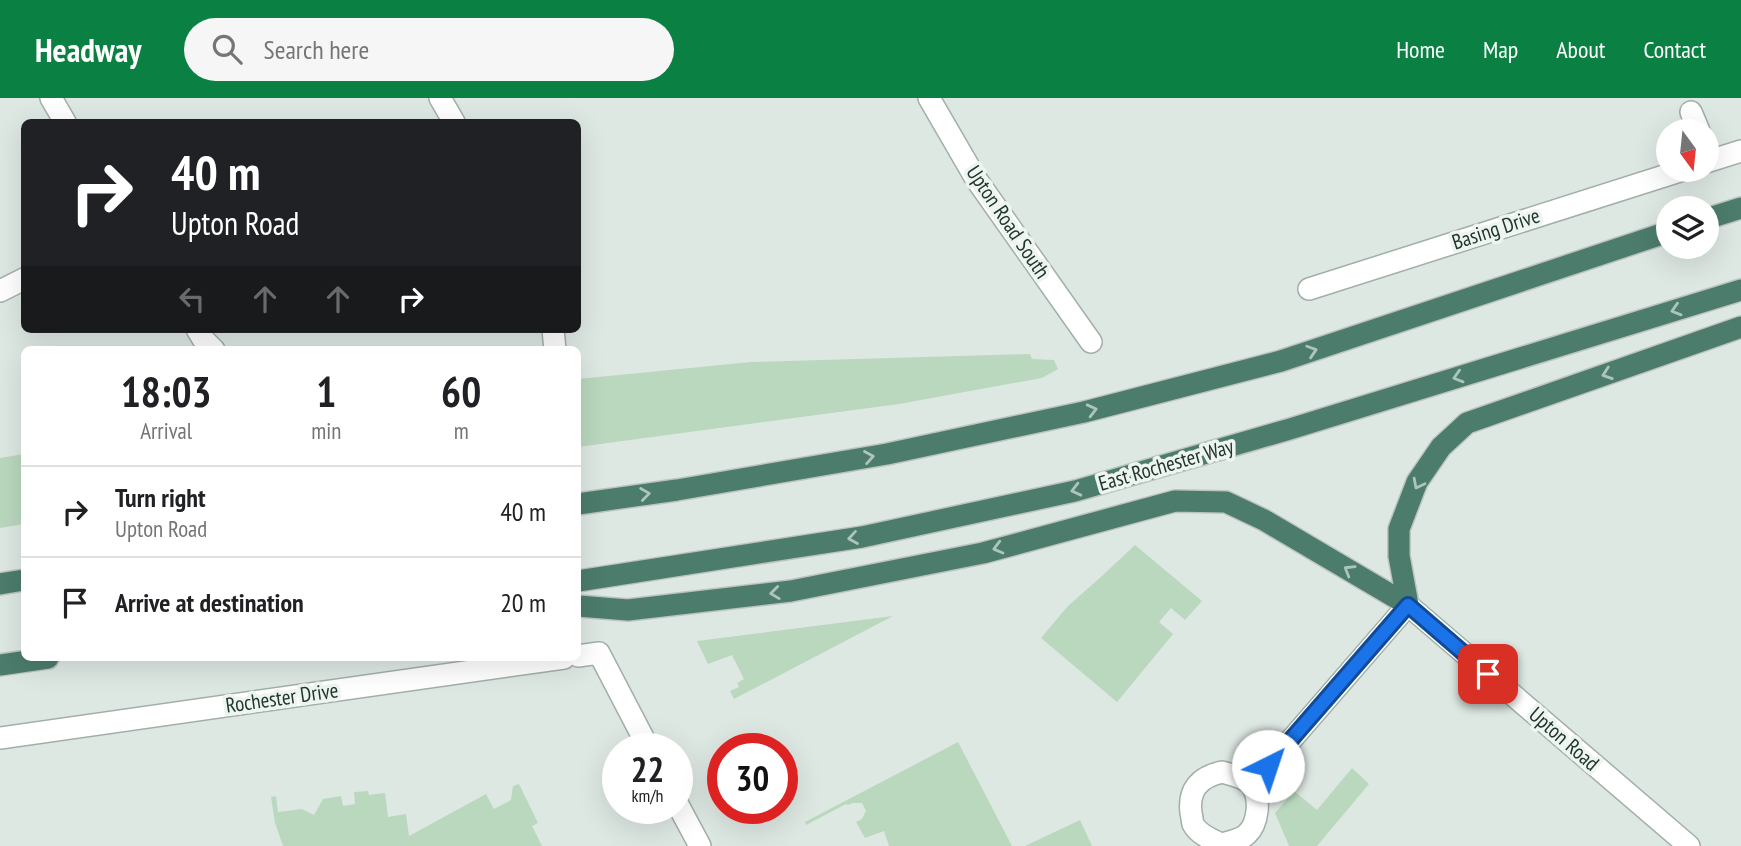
<!DOCTYPE html>
<style>
body{margin:0;font-family:"PT Sans Narrow",sans-serif;background:#f6f6f6;color:#202124;height:100vh;display:flex;flex-direction:column;font-size:26px;white-space:nowrap}
*{box-sizing:border-box;margin:0}
p{font-size:23px;color:#757577}
.icon{flex:none;width:38px;height:38px;fill:none;stroke:currentColor;stroke-width:2;stroke-linecap:round;stroke-linejoin:round}
.map{position:relative;flex:1;overflow:hidden}
.side{position:absolute;left:21px;top:248px;width:560px;height:315px;display:flex;flex-direction:column;background:#fff;border-radius:10px;box-shadow:0 7px 28px #0002}
.side>*{flex:none}
.hud{position:absolute;left:21px;top:21px;width:560px;height:214px;border-radius:10px;box-shadow:0 7px 28px #0002;background:#202124;color:#fff;overflow:hidden}
.needle{width:46px;rotate:165deg}
.fabs{position:absolute;left:1656px;top:21px;display:grid;gap:14px}
.fabs a{display:grid;place-items:center;width:63px;height:63px;border-radius:50%;background:#fff;box-shadow:0 7px 28px #0002;font-size:35px}
.speed{position:absolute;left:602px;top:635px;display:flex;gap:14px;font-size:35px;font-weight:700;text-align:center}
.speed>*{display:grid;place-content:center;width:91px;height:91px;border-radius:50%;background:#fff;box-shadow:0 7px 28px #0002;line-height:1}
.speed small{font-size:18px;font-weight:400}
.speed .limit{border:10px solid #d22;background:#fff;color:#111}
.pin{position:absolute;display:grid;place-items:center;width:60px;height:60px;color:#fff;margin:-30px;border-radius:14px;box-shadow:0 4px 10px #0006}
.me{position:absolute;width:77px;margin:-38px;rotate:41deg;stroke-linejoin:round;filter:drop-shadow(0 0 5px #0008)}
.turn{display:flex;align-items:center;gap:24px;height:147px;padding:0 35px;font-size:32px}
.turn .icon{width:91px;height:91px;stroke-width:2.5}
.turn b{display:block;font-size:49px;line-height:60px}
.lanes{display:flex;align-items:center;height:66px;padding:0 35px;background:#0003;justify-content:center;gap:35px;direction:ltr}
.lanes .off{opacity:.35}
.eta{display:flex;justify-content:space-evenly;align-items:center;height:119px;text-align:center}
.eta b{font-size:42px;font-weight:800;line-height:49px}
ul{padding:0;list-style:none}
li{display:flex;align-items:center;gap:21px;height:91px;padding:0 35px;border-top:2px solid #e0e0e0}
li div{flex:1}
li b{display:block;font-size:26px}
li em{font-style:normal}
header{display:flex;align-items:center;gap:42px;box-sizing:border-box;height:98px;padding:0 35px;background:#0b8043;color:#fff}
header strong{font-size:33px}
nav{display:flex;gap:38px;margin-inline-start:auto;font-size:24px}
.search{width:490px;height:63px;background:#f6f6f6;display:flex;align-items:center;gap:18px;box-sizing:border-box;padding:0 24px;border-radius:38px;color:#757577;font-size:26px}
.map>svg:first-child{display:block}
</style>
<header>
<strong>Headway</strong>
<div class="search"><svg class="icon" aria-label="search" viewBox="0 0 24 24"><circle cx="10" cy="10" r="6"/><path d="M15 15l6 6"/></svg>Search here</div>
<nav><a>Home</a><a>Map</a><a>About</a><a>Contact</a></nav>
</header>
<div class="map">
<svg width="1741" height="748" viewBox="0 0 1741 748">
<rect width="100%" height="100%" fill="#dee8e3"/>
<g fill="#b9d8be">
<path d="M 1030,256 L 1032,261 L 1054,262 L 1058,271 L 1042,280 L 899,306 L 578,349 L 578,281 L 751,264 Z"/>
<path d="M 24,356 L 24,426 L 0,430 L 0,360 Z"/>
<path d="M 1135,447 L 1202,503 L 1185,522 L 1171,510 L 1159,524 L 1173,536 L 1117,604 L 1041,540 L 1068,508 L 1102,478 Z"/>
<path d="M 893,518 L 734,601 L 730,593 L 739,589 L 737,585 L 744,581 L 732,557 L 708,566 L 697,543 Z"/>
<path d="M 958,644 L 1012,748 L 889,748 L 884,733 L 865,740 L 856,724 L 862,721 L 866,713 L 862,705 L 853,705 L 848,707 L 846,706 L 806,727 L 805,724 Z"/>
<path d="M 1352,670 L 1369,686 L 1317,748 L 1289,748 L 1275,715 L 1294,693 L 1317,712 Z"/>
<path d="M 519,686 L 538,725 L 532,728 L 542,748 L 283,748 L 275,725 L 271,699 L 276,698 L 278,714 L 302,711 L 314,717 L 323,701 L 341,698 L 343,708 L 355,706 L 354,694 L 368,693 L 369,697 L 385,695 L 388,719 L 406,716 L 409,738 L 486,696 L 494,711 L 511,702 L 513,688 Z"/>
<path d="M 1080,722 L 1092,748 L 1025,748 Z"/>
</g>
<g fill="none" stroke-linecap="round" stroke-linejoin="round">
<g stroke="#a2afa9" stroke-width="24">
<g id="minor">
<path d="M 51,0 L 65,24"/>
<path d="M 440,0 L 454,24"/>
<path d="M 929,0 L 976,81 L 1091,244"/>
<path d="M 1691,14 L 1699,33"/>
<path d="M 1706,64 L 1741,53"/>
<path d="M 1309,191 L 1683,72"/>
<path d="M 0,193 L 24,181"/>
<path d="M 197,231 L 203,241 L 214,252"/>
<path d="M 553,231 L 555,252"/>
<path d="M 578,558 L 599,555 L 649,651"/>
<path d="M 0,640 L 564,560"/>
<path d="M 1222,674 C 1232,677 1246,679 1252,688 C 1261,701 1258,726 1247,736 C 1241,742 1229,744 1221,746 C 1212,742 1198,736 1193,726 C 1192,723 1192,718 1191,715 C 1188,691 1200,679 1222,674 Z"/>
<path d="M 1252,687 L 1408,507"/>
<path d="M 677,705 L 700,748"/>
</g>
</g>
<g stroke="#a2afa9" stroke-width="24">
<path id="tertiary" d="M 1408,507 L 1689,748"/>
</g>
<g stroke="#bcc3c1" stroke-width="24">
<g id="trunk">
<path d="M 1706,121 L 1741,110"/>
<path d="M 578,406 L 677,392 L 887,356 L 1084,314 L 1281,263 L 1668,134"/>
<path d="M 578,483 L 862,439 L 1075,393 L 1290,331 L 1741,192"/>
<path d="M 0,486 L 24,482"/>
<path d="M 1408,507 L 1399,458 L 1399,431 L 1417,384 L 1441,349 L 1467,325 L 1741,229"/>
<path d="M 578,508 L 628,512 L 791,493 L 983,455 L 1175,403 L 1226,404 L 1264,422 L 1408,507"/>
<path d="M 0,567 L 48,560"/>
</g>
</g>
<use href="#minor" stroke="#fff" stroke-width="21"/>
<use href="#tertiary" stroke="#fff" stroke-width="21"/>
<use href="#trunk" stroke="#4c7c6c" stroke-width="21"/>
</g>
<defs><path id="oneway-chevron" d="M-2-3.5L2.5 0L-2 3.5" fill="none" stroke-width="1.6" stroke-linecap="round" stroke-linejoin="round" transform="scale(1.75)"/></defs>
<g stroke="#adc5bc">
<use href="#oneway-chevron" transform="translate(1676 212) rotate(163)"/>
<use href="#oneway-chevron" transform="translate(1312 253) rotate(-18)"/>
<use href="#oneway-chevron" transform="translate(1607 276) rotate(161)"/>
<use href="#oneway-chevron" transform="translate(1458 279) rotate(163)"/>
<use href="#oneway-chevron" transform="translate(1092 312) rotate(-14)"/>
<use href="#oneway-chevron" transform="translate(869 359) rotate(-10)"/>
<use href="#oneway-chevron" transform="translate(1418 386) rotate(117)"/>
<use href="#oneway-chevron" transform="translate(1076 392) rotate(166)"/>
<use href="#oneway-chevron" transform="translate(645 396) rotate(-8)"/>
<use href="#oneway-chevron" transform="translate(853 440) rotate(171)"/>
<use href="#oneway-chevron" transform="translate(998 450) rotate(165)"/>
<use href="#oneway-chevron" transform="translate(1349 472) rotate(-149)"/>
<use href="#oneway-chevron" transform="translate(775 495) rotate(173)"/>
</g>
<g fill="none" stroke-linecap="round" stroke-linejoin="round">
<g stroke="#114b97" stroke-width="18">
<path id="route" d="M 1268,668 L 1408,507 L 1488,576"/>
</g>
<use href="#route" stroke="#1a73e8" stroke-width="12"/>
</g>
<g text-anchor="middle" stroke-width="7" stroke-linejoin="round" paint-order="stroke">
<g font-size="21" fill="#21362f" stroke="#eef5f1">
<text transform="translate(1008 124) rotate(56)" y="7">Upton Road South</text>
<text transform="translate(1496 131) rotate(-18)" y="7">Basing Drive</text>
<text transform="translate(1166 367) rotate(-16)" y="7">East Rochester Way</text>
<text transform="translate(282 600) rotate(-8)" y="7">Rochester Drive</text>
<text transform="translate(1564 641) rotate(41)" y="7">Upton Road</text>
</g>
</g>
</svg>
<div class="fabs">
<a><svg class="needle" viewBox="-14 -14 28 28"><path d="M0-13l5 13h-10z" fill="#e53935"/><path d="M0 13l5-13h-10z" fill="#757577"/></svg></a>
<a><svg class="icon" aria-label="layers" viewBox="0 0 24 24"><path d="M12 4l9 5-9 5-9-5zM3 14l9 5 9-5"/></svg></a>
</div>
<div class="speed"><div>22<small>km/h</small></div><div class="limit">30</div></div>
<div class="pin" style="left:1488px;top:576px;background:#d93025"><svg class="icon" aria-label="arrive" viewBox="0 0 24 24"><path d="M6 21V4h12l-3 4 3 4H6"/></svg></div>
<svg class="me" style="left:1268px;top:668px" viewBox="-20 -20 40 40"><circle r="19" fill="#fff"/><path d="M0-13L10 11 0 6-10 11z" fill="#1a73e8"/></svg>
<div class="hud">
<div class="turn"><svg class="icon" aria-label="right" viewBox="0 0 24 24"><path d="M7 20v-9h11M14 6l5 5-5 5"/></svg><div><b>40 m</b>Upton Road</div></div>
<div class="lanes"><svg class="icon off" aria-label="left" viewBox="0 0 24 24"><path d="M17 20v-9H6M10 6l-5 5 5 5"/></svg><svg class="icon off" aria-label="ahead" viewBox="0 0 24 24"><path d="M12 20V5M6 11l6-6 6 6"/></svg><svg class="icon off" aria-label="ahead" viewBox="0 0 24 24"><path d="M12 20V5M6 11l6-6 6 6"/></svg><svg class="icon" aria-label="right" viewBox="0 0 24 24"><path d="M7 20v-9h11M14 6l5 5-5 5"/></svg></div>
</div>
<section class="side">
<div class="eta">
<div><b>18:03</b><p>Arrival</p></div>
<div><b>1</b><p>min</p></div>
<div><b>60</b><p>m</p></div>
</div>
<ul>
<li><svg class="icon" aria-label="right" viewBox="0 0 24 24"><path d="M7 20v-9h11M14 6l5 5-5 5"/></svg><div><b>Turn right</b><p>Upton Road</p></div><em>40 m</em></li>
<li><svg class="icon" aria-label="arrive" viewBox="0 0 24 24"><path d="M6 21V4h12l-3 4 3 4H6"/></svg><div><b>Arrive at destination</b></div><em>20 m</em></li>
</ul>
</section>
</div>
